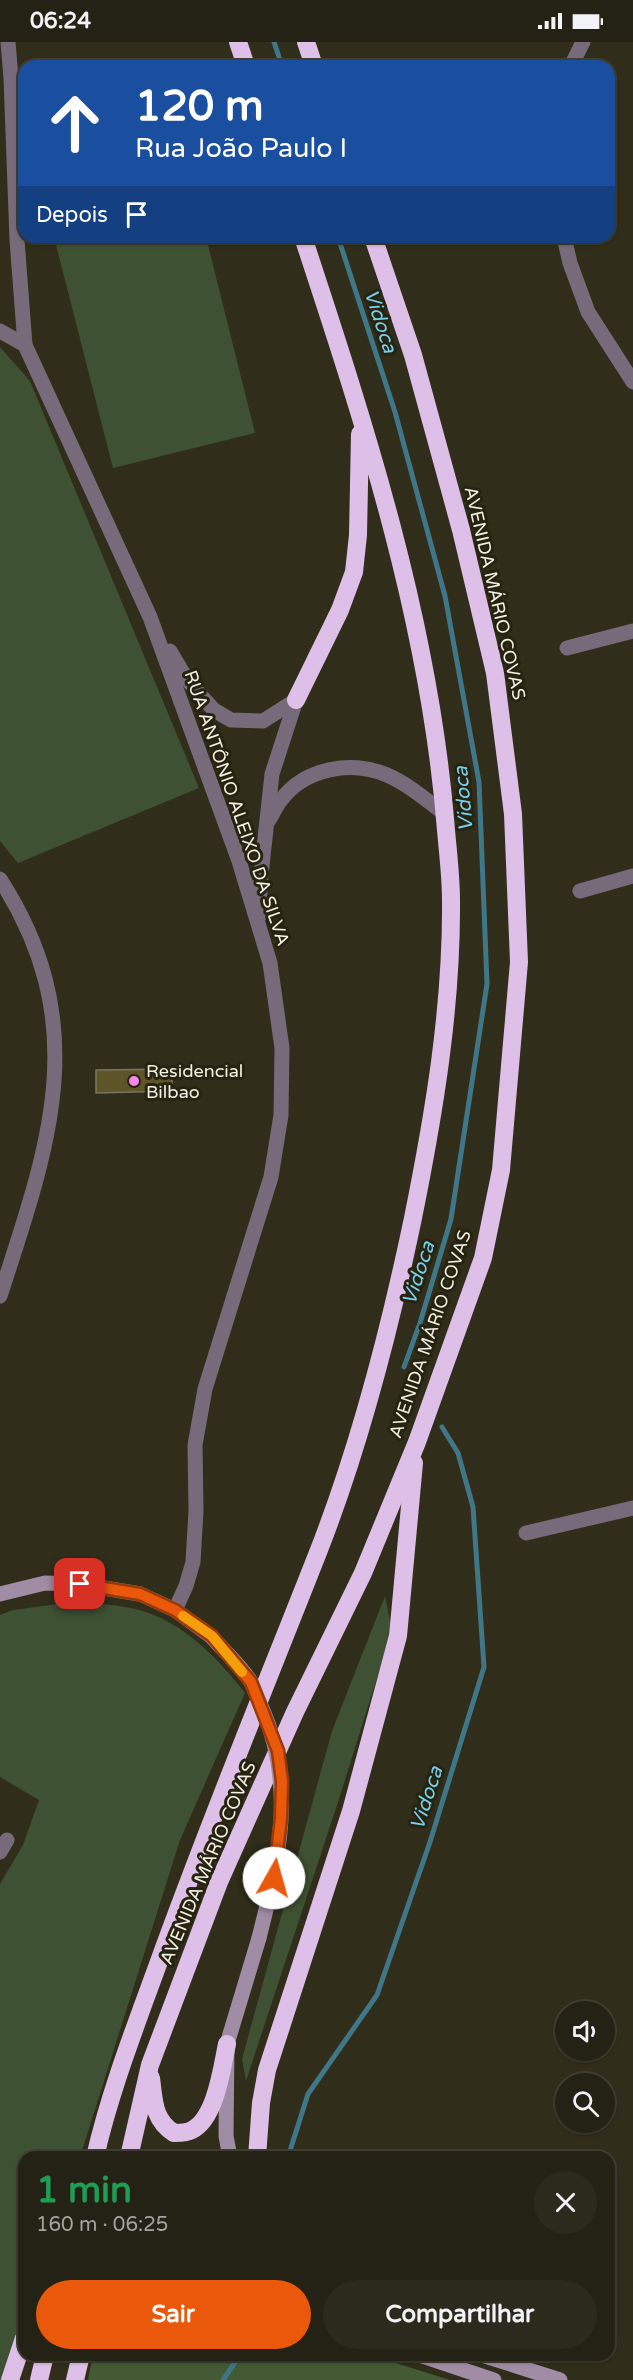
<!DOCTYPE html>
<html lang="pt">
<meta charset="utf-8">
<style>
body{margin:0;font-family:"Varela Round",sans-serif;background:#2c2a1d;color:#f1f3f6;height:100vh;display:flex;flex-direction:column;font-size:22px;white-space:nowrap}
*{box-sizing:border-box;margin:0}
p{font-size:20px;color:#a3a4a0}
.icon{flex:none;width:33px;height:33px;fill:none;stroke:currentColor;stroke-width:2;stroke-linecap:round;stroke-linejoin:round}
.map{position:relative;flex:1;overflow:hidden}
.details{position:absolute;left:18px;top:2109px;width:597px;height:210px;display:flex;flex-direction:column;background:#242214;border-radius:18px;box-shadow:0 2px 4px #0004,0 0 0 2px #413f34}
.details>*{flex:none}
.hud{position:absolute;left:18px;top:18px;width:597px;height:183px;border-radius:18px;box-shadow:0 2px 4px #0004,0 0 0 2px #413f34;background:#1a4fa0;color:#fff;overflow:hidden}
.tools{position:absolute;left:555px;top:1959px;display:grid;gap:12px}
.tools a{display:grid;place-items:center;width:60px;height:60px;border-radius:50%;background:#242214;box-shadow:0 2px 4px #0004,0 0 0 2px #413f34;font-size:30px}
.pin{position:absolute;display:grid;place-items:center;width:51px;height:51px;color:#fff;margin:-26px;border-radius:12px;box-shadow:0 3px 9px #0006}
.me{position:absolute;width:66px;margin:-33px;rotate:7deg;stroke-linejoin:round;filter:drop-shadow(0 0 4px #0008)}
.turn{display:flex;align-items:center;gap:21px;height:126px;padding:0 18px;font-size:27px}
.turn .icon{width:78px;height:78px;stroke-width:2.5}
.turn b{display:block;font-size:42px;line-height:51px}
.then{display:flex;align-items:center;height:57px;padding:0 18px;background:#0003;gap:12px;font-size:22px}
.round{display:grid;place-items:center;flex:none;width:63px;height:63px;border-radius:32px;background:#2c2a1d}
.headline{display:flex;align-items:center;justify-content:space-between;height:102px;padding:0 18px}
h1{font-size:36px;font-weight:700;line-height:45px;color:#1e9e55}
.button{display:flex;gap:12px;margin-top:auto;padding:12px 18px}
.button a{flex:1;height:69px;border-radius:36px;background:#ea580c;color:#fff;font-size:24px;font-weight:700;line-height:69px;text-align:center}
.button a+a{background:#2c2a1d;color:#f1f3f6}
.status{display:flex;justify-content:space-between;align-items:center;height:42px;padding:0 30px;background:#242214;direction:ltr}
.status svg{height:16px;fill:currentColor}
.map>svg:first-child{display:block}
</style>
<div class="status"><b>06:24</b><svg viewBox="0 0 49 12"><path d="M0 12V9h3v3zM5 12V6h3v6zM10 12V3h3v9zM15 12V0h3v12zM26 1h20v11H26zM47 4h2v5h-2z"/></svg></div>
<div class="map">
<svg width="633" height="2338" viewBox="0 0 633 2338">
<rect width="100%" height="100%" fill="#302d1a"/>
<g fill="#3f5133">
<path d="M 54,195 L 206,195 L 255,391 L 113,426 Z"/>
<path d="M 0,305 L 30,339 L 199,746 L 18,821 L 0,799 Z"/>
<path d="M 385,1554 L 392,1588 L 339,1757 L 246,2039 L 242,2017 L 332,1689 Z"/>
<path d="M 80,1559 C 98,1562 118,1563 136,1567 C 182,1579 216,1614 245,1651 L 180,1798 L 80,2115 L 24,2115 L 24,2277 L 3,2338 L 0,2338 L 0,1842 L 23,1803 L 39,1758 L 0,1735 L 0,1573 L 13,1568 Z"/>
</g>
<path fill="#445a34" d="M 93,2313 L 370,2313 L 450,2338 L 88,2338 Z"/>
<g fill="none" stroke-linecap="round" stroke-linejoin="round">
<g stroke="#3f7789" stroke-width="5">
<path d="M 274,0 L 282,24"/>
<path d="M 338,195 L 395,370 L 445,554 L 479,740 L 487,942 L 451,1177 L 420,1281 L 404,1325"/>
<path d="M 288,2115 L 308,2052 L 377,1953 L 430,1800 L 484,1625 L 473,1465 L 458,1411 L 442,1385"/>
<path d="M 223,2338 L 240,2313"/>
</g>
</g>
<path fill="#5d5528" stroke="#797661" stroke-width="1.5" d="M 172,1027 L 172,1049 L 96,1051 L 96,1028 Z"/>
<g fill="none" stroke-linecap="round" stroke-linejoin="round">
<path stroke="#776a7a" stroke-width="8" d="M 381,2115 L 388,2115"/>
<g stroke="#776a7a" stroke-width="15">
<path d="M 8,0 L 11,36 L 17,198 L 25,303"/>
<path d="M 571,24 L 583,0"/>
<path d="M 564,195 L 570,221 L 588,270 L 633,340"/>
<path d="M 0,289 L 25,303 L 150,575 L 239,819 L 270,921 L 282,1006 L 281,1073 L 271,1135 L 205,1347 L 195,1403 L 196,1469 L 193,1520 L 186,1544 L 175,1568"/>
<path d="M 567,606 L 633,589"/>
<path d="M 170,609 L 186,636 L 203,656 L 214,668 L 231,678 L 263,679 L 296,658"/>
<path d="M 269,778 C 273,772 276,764 281,758 C 305,726 351,718 387,733 C 408,742 426,758 445,772"/>
<path d="M 0,837 C 94,983 49,1103 0,1254"/>
<path d="M 580,849 L 633,834"/>
<path d="M 260,873 L 260,842 L 272,732 L 296,658"/>
<path d="M 526,1491 L 633,1466"/>
<path d="M 0,1810 L 7,1798"/>
</g>
<g stroke="#a18ca6" stroke-width="15">
<path d="M 0,1552 L 45,1541 L 80,1542 L 140,1552 L 175,1568 L 212,1595"/>
<path d="M 230,2115 L 226,2094 L 227,2002 L 259,1896"/>
<path d="M 419,2313 L 494,2338"/>
<path d="M 482,2313 L 560,2338"/>
</g>
<g stroke="#debfe7" stroke-width="18">
<path d="M 238,0 L 246,24"/>
<path d="M 306,0 L 314,24"/>
<path d="M 296,658 L 340,568 L 354,530 L 358,493 L 360,392"/>
<path d="M 151,2036 C 154,2058 153,2078 174,2091 C 180,2091 187,2091 192,2088 C 216,2076 222,2025 227,2002"/>
<path d="M 95,2115 C 110,2050 134,1988 157,1925 C 207,1786 263,1650 317,1513 C 360,1404 389,1291 413,1176 C 434,1072 452,965 451,858 C 451,835 448,811 446,788 C 430,583 367,389 303,195"/>
<path d="M 129,2115 L 150,2023 L 219,1840 L 295,1670 L 363,1531 L 417,1400 L 483,1216 L 501,1128 L 519,920 L 513,772 L 495,631 L 461,488 L 413,313 L 373,195"/>
<path d="M 257,2115 L 261,2061 L 267,2028 L 351,1769 L 398,1594 L 414,1421"/>
<path d="M 10,2338 L 24,2296"/>
<path d="M 39,2338 L 45,2313"/>
<path d="M 75,2338 L 81,2313"/>
</g>
<path stroke="#a18ca6" stroke-width="15" d="M 212,1595 C 224,1609 241,1624 251,1640 C 255,1648 258,1658 262,1666 C 296,1744 279,1817 259,1896"/>
</g>
<g fill="none" stroke-linecap="round" stroke-linejoin="round">
<g stroke="#983908" stroke-width="15">
<path id="route" d="M 80,1542 L 140,1552 L 175,1568 L 212,1594 L 251,1640 L 278,1709 L 282,1739 L 281,1776 L 274,1836"/>
</g>
<use href="#route" stroke="#ea580c" stroke-width="10"/>
<path stroke="#f59e0b" stroke-width="10" d="M 183,1574 L 212,1594 L 242,1630"/>
</g>
<circle fill="#f987e9" stroke="#262310" stroke-width="2" cx="134" cy="1039" r="6"/>
<g text-anchor="middle" stroke-width="6" stroke-linejoin="round" paint-order="stroke">
<g font-size="18" fill="#f2f0e5" stroke="#262310">
<text transform="translate(495 551) rotate(77)" y="6">AVENIDA MÁRIO COVAS</text>
<text transform="translate(237 766) rotate(71)" y="6">RUA ANTÔNIO ALEIXO DA SILVA</text>
<text transform="translate(430 1292) rotate(-71)" y="6">AVENIDA MÁRIO COVAS</text>
<text transform="translate(208 1821) rotate(-67)" y="6">AVENIDA MÁRIO COVAS</text>
</g>
<g font-size="18" fill="#f2f0e5" stroke="#262310" text-anchor="start">
<text x="146" y="1035">Residencial<tspan x="146" dy="21">Bilbao</tspan></text>
</g>
<g font-size="20" font-style="italic" fill="#76d0ed" stroke="#262310">
<text transform="translate(381 279) rotate(72)" y="7">Vidoca</text>
<text transform="translate(463 757) rotate(-95)" y="7">Vidoca</text>
<text transform="translate(418 1231) rotate(-72)" y="7">Vidoca</text>
<text transform="translate(426 1756) rotate(-72)" y="7">Vidoca</text>
</g>
</g>
</svg>
<div class="tools">
<a><svg class="icon" aria-label="sound" viewBox="0 0 24 24"><path d="M4 9h4l5-4v14l-5-4H4zM17 9q2 3 0 6"/></svg></a>
<a><svg class="icon" aria-label="search" viewBox="0 0 24 24"><circle cx="10" cy="10" r="6"/><path d="M15 15l6 6"/></svg></a>
</div>
<div class="pin" style="left:80px;top:1542px;background:#d93025"><svg class="icon" aria-label="arrive" viewBox="0 0 24 24"><path d="M6 21V4h12l-3 4 3 4H6"/></svg></div>
<svg class="me" style="left:274px;top:1836px" viewBox="-20 -20 40 40"><circle r="19" fill="#fff"/><path d="M0-13L10 11 0 6-10 11z" fill="#ea580c"/></svg>
<div class="hud">
<div class="turn"><svg class="icon" aria-label="ahead" viewBox="0 0 24 24"><path d="M12 20V5M6 11l6-6 6 6"/></svg><div><b>120 m</b>Rua João Paulo I</div></div>
<div class="then">Depois<svg class="icon" aria-label="arrive" viewBox="0 0 24 24"><path d="M6 21V4h12l-3 4 3 4H6"/></svg></div>
</div>
<section class="details">
<div class="headline"><div><h1>1 min</h1><p>160 m · 06:25</p></div><a class="round"><svg class="icon" aria-label="close" viewBox="0 0 24 24"><path d="M6 6l12 12M18 6L6 18"/></svg></a></div>
<div class="button"><a>Sair</a><a>Compartilhar</a></div>
</section>
</div>
